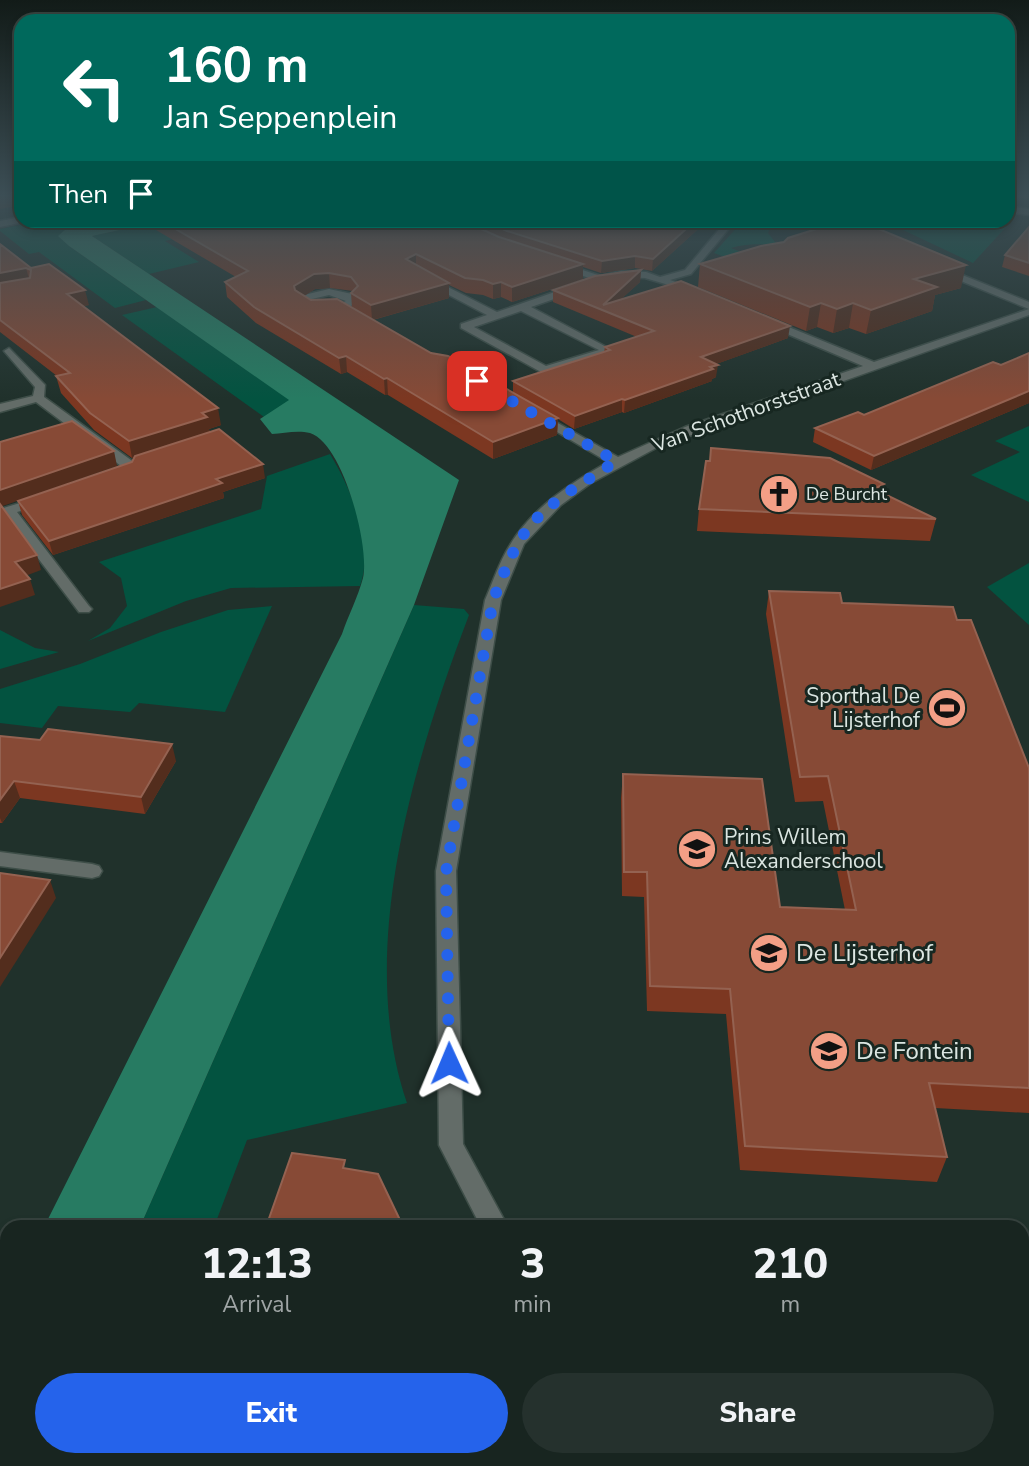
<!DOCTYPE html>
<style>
body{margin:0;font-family:"Nunito Sans",sans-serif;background:#25312d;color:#f1f3f6;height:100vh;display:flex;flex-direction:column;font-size:26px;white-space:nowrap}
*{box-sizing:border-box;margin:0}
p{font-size:23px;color:#9fa5a5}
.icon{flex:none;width:38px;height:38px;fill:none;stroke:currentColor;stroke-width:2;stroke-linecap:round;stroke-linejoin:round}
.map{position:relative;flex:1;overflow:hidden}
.details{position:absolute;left:0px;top:1220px;width:1029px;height:247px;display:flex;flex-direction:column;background:#182520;border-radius:21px 21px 0 0;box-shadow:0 4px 10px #0003,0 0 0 2px #36423e}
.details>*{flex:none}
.banner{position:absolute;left:14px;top:14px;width:1001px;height:214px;border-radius:21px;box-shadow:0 4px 10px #0003,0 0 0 2px #36423e;background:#00695c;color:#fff;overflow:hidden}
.pin{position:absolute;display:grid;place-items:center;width:60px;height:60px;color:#fff;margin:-30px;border-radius:14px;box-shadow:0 4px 10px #0006}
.me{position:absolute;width:77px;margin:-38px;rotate:359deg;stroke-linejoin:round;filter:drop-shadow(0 0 5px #0008)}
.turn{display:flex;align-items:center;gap:24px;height:147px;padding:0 35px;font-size:32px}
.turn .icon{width:91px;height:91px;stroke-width:2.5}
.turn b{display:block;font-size:49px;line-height:60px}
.then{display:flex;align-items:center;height:66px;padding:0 35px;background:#0003;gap:14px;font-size:26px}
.eta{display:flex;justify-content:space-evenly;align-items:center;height:119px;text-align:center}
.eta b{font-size:42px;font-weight:800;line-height:49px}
.cta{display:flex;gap:14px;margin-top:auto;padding:14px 35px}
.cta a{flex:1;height:80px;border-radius:42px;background:#2563eb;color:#fff;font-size:28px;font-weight:800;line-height:80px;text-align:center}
.cta a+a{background:#25312d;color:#f1f3f6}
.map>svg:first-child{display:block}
</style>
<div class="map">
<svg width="1029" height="1466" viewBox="0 0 1029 1466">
<rect width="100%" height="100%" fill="#20312b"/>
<g fill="#035340">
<path d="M 1008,214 L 1017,215 L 973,263 L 884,221 L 1008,220 Z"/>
<path d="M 235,220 L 241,223 L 165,241 L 199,262 L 149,274 L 92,236 L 161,221 Z"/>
<path d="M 761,220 L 773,221 L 768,233 L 775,242 L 785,249 C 768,243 749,243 731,248 L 741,252 L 725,257 L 714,253 L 739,225 L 756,227 Z"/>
<path d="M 40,221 L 99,221 L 77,225 L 59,236 L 69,246 L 146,300 L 115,308 L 39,252 L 29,254 L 0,231 L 0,229 Z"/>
<path d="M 157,307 L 290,400 L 264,417 L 122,315 Z"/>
<path d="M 1029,426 L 1029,502 L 971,475 L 1020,452 L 995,441 Z"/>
<path d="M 330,454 C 351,488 375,546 360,586 L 231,588 L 186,601 L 88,641 L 110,628 L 127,606 L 121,578 L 99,562 L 261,509 L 267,476 Z"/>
<path d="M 1029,563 L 1029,625 L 987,587 Z"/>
<path d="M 414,605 L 464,609 L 469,615 C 414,760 355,951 407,1103 L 247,1140 L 214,1227 L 140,1227 Z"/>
<path d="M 272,606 L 225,712 L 139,703 L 130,712 L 58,706 L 42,728 L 0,723 L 0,689 L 80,664 L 161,632 L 228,610 Z"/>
<path d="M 0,630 L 35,648 L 59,652 L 0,669 Z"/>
<path d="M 1022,1403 L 1029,1403 L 1029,1466 L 765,1466 L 760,1460 L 1022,1460 Z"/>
<path d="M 38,1460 L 125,1460 L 123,1466 L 35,1466 Z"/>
</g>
<g fill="#277b62">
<path d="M 99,221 L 161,221 L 92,236 L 459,480 L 414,605 L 140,1227 L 44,1227 L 342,634 C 348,616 358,597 363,578 C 370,547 343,443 310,433 C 298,430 284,433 272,434 L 260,419 L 289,400 L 69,246 L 58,236 L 66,229 Z"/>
<path d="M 7,1301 L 7,1460 L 38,1460 L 35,1466 L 0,1466 L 0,1315 Z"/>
</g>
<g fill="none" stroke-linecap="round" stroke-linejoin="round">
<g stroke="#3e4e48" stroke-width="3">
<g id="minor">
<path d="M 1008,206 L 1029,209 L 1029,215 L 1008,212 Z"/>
<path d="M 21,217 L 24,222 L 0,227 L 0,221 Z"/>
<path d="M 727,220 L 736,220 L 691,274 L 670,280 L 696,289 L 696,293 L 645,278 L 621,277 L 600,282 L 556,266 L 561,263 L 601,276 L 621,271 L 646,272 L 660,277 L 685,270 Z"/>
<path d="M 939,268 L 945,268 L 1029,302 L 1029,315 L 658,447 L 591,483 L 561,505 L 524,544 L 501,600 L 456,871 L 463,1144 L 508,1227 L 481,1227 L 439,1145 L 436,871 L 485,600 C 493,582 499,562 510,545 C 532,508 571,483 608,462 L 530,416 L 540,413 L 618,457 L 685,427 L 863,366 L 766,325 L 766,321 L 774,321 L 874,362 L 1029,309 L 939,272 Z"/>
<path d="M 426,279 L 432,279 L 497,312 L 572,286 L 580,286 L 580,290 L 531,307 L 614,351 L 549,372 L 541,372 L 461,328 L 461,324 L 487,315 L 426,283 ZM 521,311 L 599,350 L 546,366 L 474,327 Z"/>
<path d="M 329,289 L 352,294 L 357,301 C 342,317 314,319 298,303 L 304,295 ZM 329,295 L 346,301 L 328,308 L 309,302 L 312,299 Z"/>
<path d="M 9,348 L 45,385 L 44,397 L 135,463 L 135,469 L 125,469 L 36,402 L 0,412 L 0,404 L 33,396 L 35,387 L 4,351 Z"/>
<path d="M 40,497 L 45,498 L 45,504 L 17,512 L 89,606 L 92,609 L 89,612 L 79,612 L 6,516 L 0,517 L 0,509 Z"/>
<path d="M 0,852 L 92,864 L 99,866 L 102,871 L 99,876 L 92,878 L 0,866 Z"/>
<path d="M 618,1460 L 649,1460 L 652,1466 L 621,1466 Z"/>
</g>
</g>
<use href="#minor" fill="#636c68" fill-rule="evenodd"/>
</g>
<g fill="#7c3721" fill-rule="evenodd">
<path d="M 1008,194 L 1029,194 L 1029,199 L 1008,196 Z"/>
<path d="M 139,220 L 260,220 L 274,227 L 369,224 L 385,220 L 708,220 L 652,271 L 635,268 L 601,273 L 583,267 L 583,279 L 512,302 L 501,297 L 493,299 L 483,295 L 466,293 L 449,285 L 449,298 L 373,320 L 431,353 L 513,393 L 513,381 L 604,352 L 605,347 L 637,337 L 553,302 L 553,290 L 641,270 L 640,282 L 621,299 L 788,338 L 716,364 L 716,377 L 712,379 L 712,381 L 624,413 L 622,412 L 574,429 L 558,419 L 557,435 L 493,459 L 388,395 L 385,395 L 347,372 L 341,374 L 256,323 L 227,297 L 225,282 L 236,277 ZM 330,288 L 353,291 L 351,293 L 352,308 L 311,300 L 304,296 L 315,289 Z"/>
<path d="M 1029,227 L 1029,276 L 1002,267 L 1005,255 Z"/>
<path d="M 0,244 L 31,268 L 89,305 L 83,306 L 221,425 L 209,429 L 210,432 L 265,478 L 223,492 L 224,498 L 53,555 L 22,515 L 18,501 L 132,462 L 134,458 L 132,458 L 94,430 L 61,393 L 56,376 L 57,376 L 0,332 Z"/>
<path d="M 700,264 L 961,288 L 935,295 L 932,311 L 866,334 L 849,328 L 833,333 L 817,327 L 806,331 L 698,287 Z"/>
<path d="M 1029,353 L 1029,403 L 871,470 L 813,442 L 815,428 L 864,415 L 1001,365 Z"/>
<path d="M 882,493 L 936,519 L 930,541 L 697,531 L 699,509 Z"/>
<path d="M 769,591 L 957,620 L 1029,768 L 1029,1113 L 935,1108 L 947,1157 L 937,1182 L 740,1170 L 726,1014 L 647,1011 L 644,897 L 622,896 L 621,798 L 623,774 L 780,907 L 845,910 L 823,801 L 795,802 L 766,614 Z"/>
<path d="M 0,736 L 176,761 L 145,814 L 20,798 L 2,823 L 0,823 Z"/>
<rect x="1022" y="1261" width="7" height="114"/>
</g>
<g fill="#532d1d">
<path d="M 10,194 L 21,194 L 21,205 L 0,209 L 0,195 Z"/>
<path d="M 696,220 L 708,220 L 652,271 L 653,259 Z"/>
<path d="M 416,254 L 416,268 L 406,259 Z"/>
<path d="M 635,256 L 635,268 L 601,273 L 602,261 Z"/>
<path d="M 583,264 L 583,279 L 512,302 L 512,287 Z"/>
<path d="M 966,265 L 961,288 L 935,295 L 932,311 L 866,334 L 871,310 L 914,279 Z"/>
<path d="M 26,268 L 30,282 L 0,288 L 0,273 Z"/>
<path d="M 641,270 L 640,282 L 607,312 L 603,305 Z"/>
<path d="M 329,273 L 330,288 L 315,289 L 296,301 L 294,286 L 314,274 Z"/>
<path d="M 501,282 L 501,297 L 493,299 L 493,284 Z"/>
<path d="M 449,283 L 449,298 L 372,320 L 371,305 Z"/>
<path d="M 85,290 L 89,305 L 70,309 L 67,294 Z"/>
<path d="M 821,303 L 817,327 L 806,331 L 810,307 Z"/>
<path d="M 853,303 L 849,328 L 833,333 L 837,309 Z"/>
<path d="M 790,326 L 788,338 L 700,370 L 701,357 Z"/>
<path d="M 346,356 L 347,372 L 341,374 L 339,358 Z"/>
<path d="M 718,365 L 716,377 L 712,379 L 712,381 L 624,413 L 625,400 Z"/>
<path d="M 387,378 L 388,395 L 385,395 L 384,379 Z"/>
<path d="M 1029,391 L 1029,403 L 871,470 L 874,456 Z"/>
<path d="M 622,399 L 622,412 L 574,429 L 575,416 Z"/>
<path d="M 218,408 L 221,425 L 209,429 L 210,434 L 132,458 L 129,441 L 202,413 Z"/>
<path d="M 558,418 L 557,435 L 493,459 L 493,442 Z"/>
<path d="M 114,451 L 117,466 L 0,507 L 0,490 Z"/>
<path d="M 263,464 L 265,478 L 223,492 L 224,498 L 53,555 L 49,541 L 216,479 Z"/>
<path d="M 884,484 L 880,505 L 874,489 Z"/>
<path d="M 37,555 L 41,570 L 20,578 L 15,562 Z"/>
<path d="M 30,579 L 35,595 L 0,607 L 0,589 Z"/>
<path d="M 172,744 L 176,761 L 145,814 L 141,797 Z"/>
<path d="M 14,781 L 20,798 L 2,823 L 0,818 L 0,800 Z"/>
<path d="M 50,880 L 56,898 L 0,987 L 0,958 Z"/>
</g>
<g fill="#874a36" stroke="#946251" stroke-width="2">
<path d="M 160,220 L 260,220 L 274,227 L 310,220 L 360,220 L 369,224 L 385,220 L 461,220 L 499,237 L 583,264 L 512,287 L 501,282 L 493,284 L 483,280 L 465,278 L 416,254 L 406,259 L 449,283 L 371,305 L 351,293 L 358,286 L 351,277 L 329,273 L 314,274 L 294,286 L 295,290 L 311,300 L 337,299 L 431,353 L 448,356 L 558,418 L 493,442 L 387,378 L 384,379 L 346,356 L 339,358 L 254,307 L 225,282 L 248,271 Z"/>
<path d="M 483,220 L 696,220 L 653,259 L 635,256 L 602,261 L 507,231 Z"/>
<path d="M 845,220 L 857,220 L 966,265 L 914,279 L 937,287 L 871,310 L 853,303 L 837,309 L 821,303 L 810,307 L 700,264 L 761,246 L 784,242 L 788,238 Z"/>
<path d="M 1029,227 L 1029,263 L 1005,255 Z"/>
<path d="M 0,244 L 31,268 L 49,264 L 85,290 L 67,294 L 218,408 L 202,413 L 207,417 L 129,441 L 90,413 L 56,376 L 70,373 L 0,320 L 0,283 L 30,278 L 31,270 L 26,268 L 0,273 Z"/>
<path d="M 641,270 L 603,305 L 681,281 L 790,326 L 701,357 L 718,365 L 710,367 L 713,369 L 625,400 L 622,399 L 575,416 L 513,381 L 610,350 L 605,347 L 654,331 L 553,290 L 595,276 Z"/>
<path d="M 1029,353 L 1029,391 L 874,456 L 815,428 L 858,412 L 864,415 L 993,362 L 1001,365 Z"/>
<path d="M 72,421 L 114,451 L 0,490 L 0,442 Z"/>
<path d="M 219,429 L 263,464 L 216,479 L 222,483 L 49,541 L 18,501 L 132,462 L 135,456 Z"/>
<path d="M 711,448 L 830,458 L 884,484 L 874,489 L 936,519 L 699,509 L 706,461 L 710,461 Z"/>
<path d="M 0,504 L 37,555 L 15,562 L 30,579 L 0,589 Z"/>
<path d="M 769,591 L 840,593 L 842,603 L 953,607 L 957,620 L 971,620 L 1029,768 L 1029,1088 L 929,1083 L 947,1157 L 745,1146 L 730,989 L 650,986 L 647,872 L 624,872 L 623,774 L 762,779 L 780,907 L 856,910 L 828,776 L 800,777 Z"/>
<path d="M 48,729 L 172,744 L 141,797 L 14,781 L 0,800 L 0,736 L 40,740 Z"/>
<path d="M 0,873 L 50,880 L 0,958 Z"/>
<path d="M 292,1153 L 345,1160 L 343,1168 L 378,1174 L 400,1220 L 399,1227 L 266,1227 Z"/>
<rect x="1022" y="1261" width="7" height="106"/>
</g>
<linearGradient id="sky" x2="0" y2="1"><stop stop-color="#121b18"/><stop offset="0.49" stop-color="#3c4e55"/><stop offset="1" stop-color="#3c4e55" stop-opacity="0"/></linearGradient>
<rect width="1029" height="399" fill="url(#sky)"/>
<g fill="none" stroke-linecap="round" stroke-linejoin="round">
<path stroke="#2563eb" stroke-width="12" stroke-dasharray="0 21.6" d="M 449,1063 L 446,872 L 493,600 C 503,576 511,552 526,531 C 548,501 586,482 616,461 L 477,381"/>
</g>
<defs>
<g id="church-disc" transform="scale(2.0125)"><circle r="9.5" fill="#f39f86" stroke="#172721"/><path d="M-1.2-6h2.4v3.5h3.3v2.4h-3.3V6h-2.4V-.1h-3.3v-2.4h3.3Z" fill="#111"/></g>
<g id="stadium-disc" transform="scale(2.0125)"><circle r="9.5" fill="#f39f86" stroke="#172721"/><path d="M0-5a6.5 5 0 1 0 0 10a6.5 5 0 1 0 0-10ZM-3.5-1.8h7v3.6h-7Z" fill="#111"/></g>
<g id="school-disc" transform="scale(2.0125)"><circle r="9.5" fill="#f39f86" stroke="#172721"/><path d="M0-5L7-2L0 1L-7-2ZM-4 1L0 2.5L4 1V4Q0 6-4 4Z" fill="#111"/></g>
</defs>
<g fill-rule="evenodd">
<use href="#church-disc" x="779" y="494"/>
<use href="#stadium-disc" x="947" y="708"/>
<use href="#school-disc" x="697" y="849"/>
<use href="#school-disc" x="769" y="953"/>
<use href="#school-disc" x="829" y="1051"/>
</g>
<g text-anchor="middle" stroke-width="6" stroke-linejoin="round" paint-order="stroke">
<g font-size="18" fill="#dce6e2" stroke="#172721" text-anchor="start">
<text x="806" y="500">De Burcht</text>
</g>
<g font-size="21" fill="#dce6e2" stroke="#172721">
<text transform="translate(746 412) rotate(-20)" y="7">Van Schothorststraat</text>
</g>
<g font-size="21" fill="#dce6e2" stroke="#172721" text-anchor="end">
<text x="920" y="703">Sporthal De<tspan x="920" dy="24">Lijsterhof</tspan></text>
<text x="724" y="844" text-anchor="start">Prins Willem<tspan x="724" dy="24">Alexanderschool</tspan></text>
</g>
<g font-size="24" fill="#dce6e2" stroke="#172721" text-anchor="start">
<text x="796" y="961">De Lijsterhof</text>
<text x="856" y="1059">De Fontein</text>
</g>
</g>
</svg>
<div class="pin" style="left:477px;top:381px;background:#d93025"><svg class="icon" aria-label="arrive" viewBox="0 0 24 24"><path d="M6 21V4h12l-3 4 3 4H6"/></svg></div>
<svg class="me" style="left:449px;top:1063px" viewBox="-20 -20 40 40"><path d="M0-17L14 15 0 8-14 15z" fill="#2563eb" stroke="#fff" stroke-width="4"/></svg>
<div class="banner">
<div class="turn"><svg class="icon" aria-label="left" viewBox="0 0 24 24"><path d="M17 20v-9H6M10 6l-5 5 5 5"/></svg><div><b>160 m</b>Jan Seppenplein</div></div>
<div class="then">Then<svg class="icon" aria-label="arrive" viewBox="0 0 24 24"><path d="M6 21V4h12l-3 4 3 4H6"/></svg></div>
</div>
<section class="details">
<div class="eta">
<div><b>12:13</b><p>Arrival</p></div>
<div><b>3</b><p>min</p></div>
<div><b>210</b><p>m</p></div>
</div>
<div class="cta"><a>Exit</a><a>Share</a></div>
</section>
</div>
